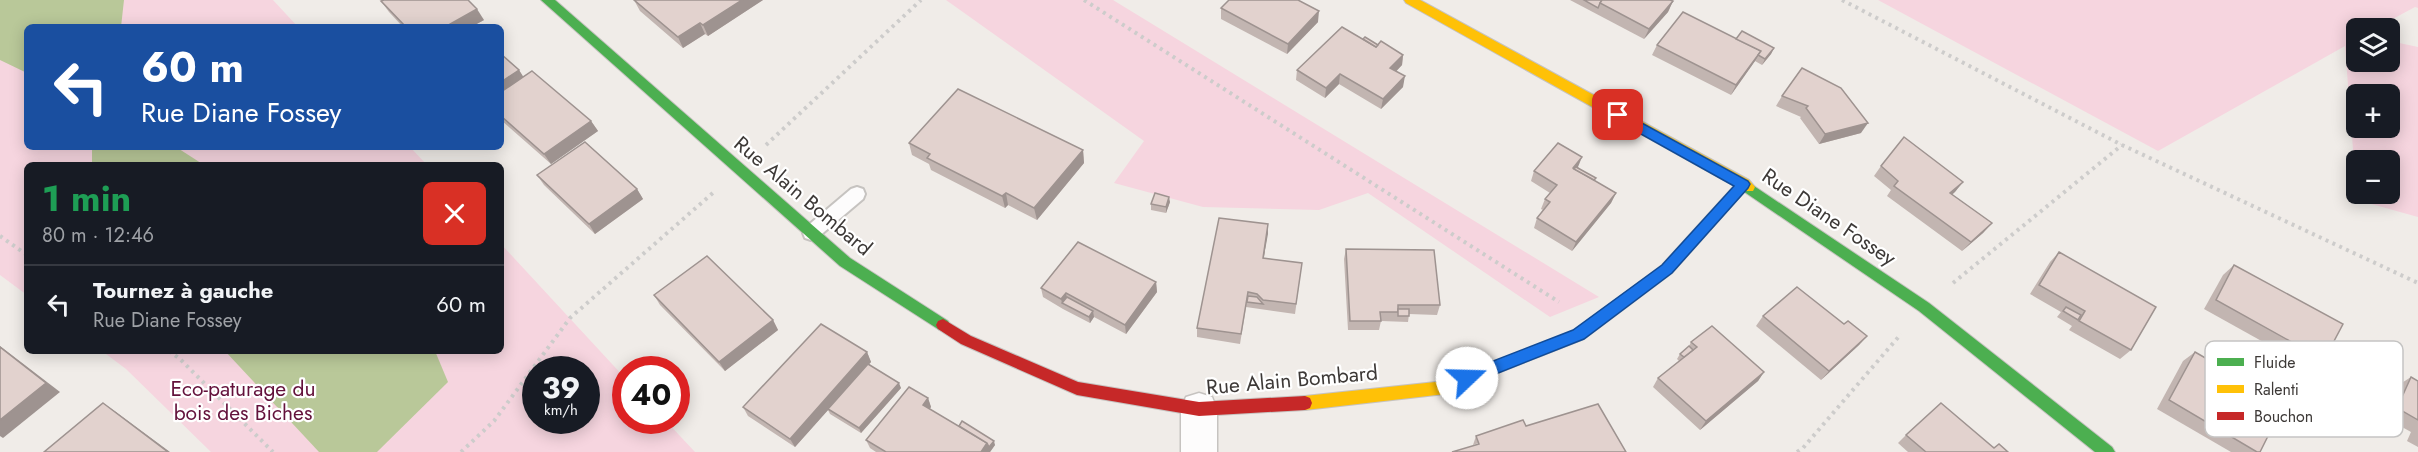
<!DOCTYPE html>
<html lang="fr">
<meta charset="utf-8">
<style>
body{margin:0;font-family:Jost,sans-serif;background:#242831;color:#f1f3f6;height:100vh;display:flex;flex-direction:column;font-size:22px;white-space:nowrap}
*{box-sizing:border-box;margin:0}
p{font-size:20px;color:#9ea1a6}
.icon{flex:none;width:33px;height:33px;fill:none;stroke:currentColor;stroke-width:2;stroke-linecap:round;stroke-linejoin:round}
.map{position:relative;flex:1;overflow:hidden}
.sheet{position:absolute;left:24px;top:162px;width:480px;height:192px;display:flex;flex-direction:column;background:#171b24;border-radius:9px;box-shadow:0 3px 15px #0003}
.sheet>*{flex:none}
.hud{position:absolute;left:24px;top:24px;width:480px;height:126px;border-radius:9px;box-shadow:0 3px 15px #0003;background:#1a4fa0;color:#fff;overflow:hidden}
.buttons{position:absolute;left:2346px;top:18px;display:grid;gap:12px}
.buttons a{display:grid;place-items:center;width:54px;height:54px;border-radius:9px;background:#171b24;box-shadow:0 3px 15px #0003;font-size:30px}
.speed{position:absolute;left:522px;top:356px;display:flex;gap:12px;font-size:30px;font-weight:700;text-align:center}
.speed>*{display:grid;place-content:center;width:78px;height:78px;border-radius:50%;background:#171b24;box-shadow:0 3px 15px #0003;line-height:1}
.speed small{font-size:15px;font-weight:400}
.speed .limit{border:9px solid #d22;background:#fff;color:#111}
.pin{position:absolute;display:grid;place-items:center;width:51px;height:51px;color:#fff;margin:-26px;border-radius:12px;box-shadow:0 3px 9px #0006}
.me{position:absolute;width:66px;margin:-33px;rotate:69deg;stroke-linejoin:round;filter:drop-shadow(0 0 4px #0008)}
.turn{display:flex;align-items:center;gap:21px;height:126px;padding:0 18px;font-size:27px}
.turn .icon{width:78px;height:78px;stroke-width:2.5}
.turn b{display:block;font-size:42px;line-height:51px}
.round{display:grid;place-items:center;flex:none;width:63px;height:63px;border-radius:9px;background:#242831}
.summary{display:flex;align-items:center;justify-content:space-between;height:102px;padding:0 18px}
h1{font-size:36px;font-weight:700;line-height:45px;color:#1e9e55}
ul{padding:0;list-style:none}
li{display:flex;align-items:center;gap:18px;height:78px;padding:0 18px;border-top:2px solid #363941}
li div{flex:1}
li b{display:block;font-size:22px}
li em{font-style:normal}
.map>svg:first-child{display:block}
</style>
<div class="map">
<svg width="2418" height="452" viewBox="0 0 2418 452">
<rect width="100%" height="100%" fill="#f0ece8"/>
<g fill="#f6d5df" fill-rule="evenodd">
<path d="M 0,0 L 273,0 L 298,27 L 27,27 L 27,147 L 410,147 L 427,165 L 27,165 L 27,295 L 0,275 Z"/>
<path d="M 946,0 L 1113,0 L 1599,297 L 1550,317 L 1368,193 L 1319,210 L 1203,207 L 1114,183 L 1144,141 Z"/>
<path d="M 1878,0 L 2418,0 L 2418,8 L 2415,7 L 2376,28 L 2356,28 L 2356,62 L 2390,62 L 2390,41 L 2418,47 L 2418,217 L 2357,200 L 2357,194 L 2390,194 L 2390,160 L 2356,160 L 2356,188 L 2345,46 L 2158,151 ZM 2390,94 L 2390,128 L 2356,128 L 2356,94 Z"/>
<path d="M 501,244 L 625,378 L 626,420 L 665,420 L 695,452 L 211,452 L 126,369 L 102,351 L 501,351 ZM 536,369 L 586,369 L 586,420 L 536,420 Z"/>
</g>
<g fill="#b9c899">
<path d="M 0,0 L 124,0 L 121,27 L 27,27 L 27,73 L 0,60 Z"/>
<path d="M 92,147 L 176,147 L 204,165 L 92,165 Z"/>
<path d="M 225,351 L 435,351 L 448,382 L 377,452 L 319,452 Z"/>
</g>
<g fill="none" stroke-linecap="round" stroke-linejoin="round">
<g stroke="#c6c3c0" stroke-width="4">
<path id="lane" d="M 857,187 L 863,189 L 865,194 L 863,199 L 817,238 L 811,240 L 805,238 L 803,233 L 805,228 L 851,189 Z"/>
</g>
<g stroke="#c6c3c0" stroke-width="3">
<path id="street" d="M 1199,393 L 1212,397 L 1217,409 L 1217,452 L 1181,452 L 1181,409 L 1186,397 Z"/>
</g>
<g stroke="#c6c3c0" stroke-width="2">
<g id="fast">
<path d="M 541,0 L 555,0 L 850,258 L 948,321 L 950,325 L 948,329 L 943,331 L 938,329 L 840,266 Z"/>
<path d="M 1748,182 L 1929,303 L 2112,447 L 2115,452 L 2095,452 L 1919,311 L 1743,191 L 1741,187 L 1743,183 Z"/>
</g>
</g>
<g stroke="#c6c3c0" stroke-width="2">
<path id="slow" d="M 1404,0 L 1420,0 L 1749,180 L 1755,187 L 1753,191 L 1745,191 L 1672,273 L 1584,339 L 1445,394 L 1305,410 L 1300,408 L 1298,403 L 1300,398 L 1305,396 L 1445,381 L 1574,331 L 1662,265 L 1734,186 L 1406,3 Z"/>
</g>
<g stroke="#c6c3c0" stroke-width="2">
<path id="jam" d="M 943,319 L 971,336 L 1078,382 L 1199,402 L 1305,396 L 1310,398 L 1312,403 L 1310,408 L 1305,410 L 1199,416 L 1077,395 L 961,344 L 938,329 L 936,325 L 938,321 Z"/>
</g>
<g stroke="#cdcccb" stroke-width="4" stroke-dasharray="3 4.5" stroke-linecap="butt">
<path d="M 1084,0 L 1559,302"/>
<path d="M 1842,0 L 2122,145 L 2418,283"/>
<path d="M 766,145 L 921,0"/>
<path d="M 0,236 L 27,255"/>
<path d="M 1953,283 L 2122,145"/>
<path d="M 169,351 L 180,359 L 273,452"/>
<path d="M 461,452 L 494,421 L 570,318 L 714,192"/>
<path d="M 1797,452 L 1803,448 L 1901,334"/>
</g>
<use href="#lane" fill="#fdfcfc" fill-rule="evenodd"/>
<use href="#street" fill="#fdfcfc" fill-rule="evenodd"/>
<use href="#fast" fill="#4caf50" fill-rule="evenodd"/>
<use href="#slow" fill="#ffc107" fill-rule="evenodd"/>
<use href="#jam" fill="#c62828" fill-rule="evenodd"/>
</g>
<g fill="#c2b5b1">
<path d="M 634,0 L 763,0 L 708,36 L 705,34 L 683,48 L 640,11 Z"/>
<path d="M 1570,0 L 1670,0 L 1673,1 L 1668,12 L 1644,39 Z"/>
<path d="M 381,1 L 484,20 L 471,27 L 403,27 L 389,12 Z"/>
<path d="M 1221,8 L 1318,22 L 1287,54 L 1221,19 Z"/>
<path d="M 1363,39 L 1403,55 L 1402,65 L 1396,71 L 1403,87 L 1381,109 L 1339,84 L 1325,98 L 1296,80 L 1297,70 Z"/>
<path d="M 1736,39 L 1774,48 L 1771,54 L 1762,65 L 1755,61 L 1731,95 L 1652,55 L 1657,45 Z"/>
<path d="M 501,54 L 519,70 L 523,77 L 591,121 L 598,131 L 551,164 L 501,120 Z"/>
<path d="M 1802,68 L 1861,133 L 1819,144 L 1800,118 L 1801,117 L 1776,106 L 1782,96 Z"/>
<path d="M 909,143 L 1083,150 L 1084,163 L 1037,220 L 1008,205 L 1005,208 L 931,170 L 929,164 L 912,155 Z"/>
<path d="M 1881,166 L 1963,182 L 1952,195 L 1992,223 L 1983,233 L 1962,251 L 1887,196 L 1891,190 L 1874,176 Z"/>
<path d="M 1578,167 L 1595,181 L 1616,193 L 1611,203 L 1572,251 L 1534,228 L 1537,218 L 1543,210 L 1541,209 L 1545,199 L 1550,193 L 1531,181 L 1534,171 Z"/>
<path d="M 537,175 L 637,189 L 643,199 L 595,234 L 544,185 Z"/>
<path d="M 1170,202 L 1166,213 L 1151,210 L 1151,204 Z"/>
<path d="M 1268,224 L 1264,258 L 1302,263 L 1295,314 L 1246,307 L 1240,344 L 1197,337 L 1197,328 Z"/>
<path d="M 1346,249 L 1440,305 L 1437,315 L 1409,314 L 1408,322 L 1381,321 L 1379,330 L 1348,330 L 1344,259 Z"/>
<path d="M 2059,252 L 2131,350 L 2120,359 L 2069,330 L 2072,326 L 2057,317 L 2061,312 L 2030,294 L 2050,262 Z"/>
<path d="M 2234,265 L 2324,360 L 2312,369 L 2204,309 L 2223,275 Z"/>
<path d="M 1156,282 L 1157,292 L 1126,334 L 1094,317 L 1090,323 L 1063,309 L 1043,297 L 1041,288 Z"/>
<path d="M 654,295 L 773,320 L 778,330 L 725,371 L 660,305 Z"/>
<path d="M 1763,316 L 1867,336 L 1859,345 L 1821,380 L 1756,326 Z"/>
<path d="M 1691,342 L 1764,372 L 1758,381 L 1700,430 L 1653,387 L 1658,378 L 1679,361 L 1677,359 L 1680,354 L 1689,346 Z"/>
<path d="M 867,352 L 871,362 L 869,364 L 901,388 L 861,433 L 830,414 L 828,410 L 795,447 L 748,416 L 743,407 Z"/>
<path d="M 2195,352 L 2221,385 L 2260,452 L 2231,452 L 2157,409 L 2183,361 Z"/>
<path d="M 2411,377 L 2418,381 L 2418,447 L 2407,441 L 2411,432 L 2384,417 L 2397,386 Z"/>
<path d="M 928,398 L 931,407 L 930,409 L 959,426 L 995,445 L 990,452 L 876,452 L 870,448 L 866,440 Z"/>
<path d="M 1526,426 L 1473,445 L 1476,436 Z"/>
<path d="M 1906,435 L 1995,447 L 2008,452 L 1908,452 L 1898,443 Z"/>
</g>
<g fill="#9e9390">
<path d="M 742,0 L 763,0 L 708,36 L 703,25 Z"/>
<path d="M 1673,1 L 1668,12 L 1644,39 L 1649,29 Z"/>
<path d="M 477,9 L 484,20 L 471,27 L 445,27 Z"/>
<path d="M 1319,11 L 1318,22 L 1287,54 L 1288,44 Z"/>
<path d="M 700,23 L 705,34 L 683,48 L 678,37 Z"/>
<path d="M 1774,48 L 1771,54 L 1762,65 L 1765,59 Z"/>
<path d="M 1761,51 L 1755,61 L 1731,95 L 1736,85 Z"/>
<path d="M 1403,55 L 1402,65 L 1389,79 L 1390,68 Z"/>
<path d="M 519,70 L 526,81 L 501,97 L 501,82 Z"/>
<path d="M 1340,74 L 1339,84 L 1325,98 L 1326,88 Z"/>
<path d="M 1405,76 L 1403,87 L 1381,109 L 1383,99 Z"/>
<path d="M 591,121 L 598,131 L 551,164 L 544,154 Z"/>
<path d="M 1868,123 L 1861,133 L 1819,144 L 1825,134 Z"/>
<path d="M 1083,150 L 1084,163 L 1037,220 L 1034,208 Z"/>
<path d="M 1582,157 L 1578,167 L 1573,173 L 1573,168 Z"/>
<path d="M 1963,182 L 1955,192 L 1942,203 L 1950,193 Z"/>
<path d="M 637,189 L 643,199 L 595,234 L 589,224 Z"/>
<path d="M 1006,193 L 1008,205 L 1005,208 L 1002,196 Z"/>
<path d="M 1616,193 L 1611,203 L 1572,251 L 1576,242 Z"/>
<path d="M 1169,197 L 1170,202 L 1166,213 L 1166,207 Z"/>
<path d="M 1992,223 L 1983,233 L 1962,251 L 1971,242 Z"/>
<path d="M 1268,224 L 1268,234 L 1262,267 L 1263,258 Z"/>
<path d="M 1156,282 L 1157,292 L 1126,334 L 1125,325 Z"/>
<path d="M 1066,293 L 1068,303 L 1062,303 L 1061,299 Z"/>
<path d="M 1093,311 L 1094,317 L 1090,323 L 1089,317 Z"/>
<path d="M 773,320 L 778,330 L 725,371 L 719,362 Z"/>
<path d="M 1867,336 L 1859,345 L 1821,380 L 1829,371 Z"/>
<path d="M 0,346 L 60,392 L 3,438 L 0,436 Z"/>
<path d="M 867,352 L 871,362 L 795,447 L 790,439 Z"/>
<path d="M 1764,372 L 1758,381 L 1700,430 L 1706,421 Z"/>
<path d="M 899,383 L 901,388 L 861,433 L 859,428 Z"/>
<path d="M 928,398 L 931,407 L 926,413 L 923,405 Z"/>
<path d="M 103,403 L 116,412 L 170,452 L 168,452 Z"/>
<path d="M 994,441 L 995,445 L 990,452 L 981,452 L 987,443 Z"/>
</g>
<g fill="#e2d2ce" stroke="#9e9390" stroke-width="1.5">
<path d="M 384,0 L 468,0 L 477,9 L 445,27 L 406,27 L 381,1 Z"/>
<path d="M 634,0 L 742,0 L 703,25 L 700,23 L 678,37 Z"/>
<path d="M 1229,0 L 1298,0 L 1319,11 L 1288,44 L 1221,8 Z"/>
<path d="M 1584,0 L 1602,0 L 1600,3 L 1598,8 Z"/>
<path d="M 1602,0 L 1670,0 L 1673,1 L 1649,29 L 1600,3 Z"/>
<path d="M 1683,12 L 1761,51 L 1736,85 L 1657,45 Z"/>
<path d="M 1342,27 L 1376,47 L 1381,41 L 1403,55 L 1390,68 L 1405,76 L 1383,99 L 1340,74 L 1326,88 L 1297,70 Z"/>
<path d="M 1742,31 L 1774,48 L 1765,59 L 1758,55 L 1761,51 L 1736,39 Z"/>
<path d="M 1365,37 L 1378,45 L 1376,47 L 1363,39 Z"/>
<path d="M 501,54 L 519,70 L 501,82 Z"/>
<path d="M 1802,68 L 1841,88 L 1868,123 L 1825,134 L 1806,108 L 1808,106 L 1782,96 Z"/>
<path d="M 532,71 L 591,121 L 544,154 L 501,116 L 501,92 Z"/>
<path d="M 958,89 L 1083,150 L 1034,208 L 1006,193 L 1002,196 L 927,158 L 930,154 L 909,143 Z"/>
<path d="M 1904,137 L 1963,182 L 1950,193 L 1992,223 L 1971,242 L 1894,186 L 1898,181 L 1881,166 Z"/>
<path d="M 585,142 L 637,189 L 589,224 L 537,175 Z"/>
<path d="M 1558,143 L 1582,157 L 1573,168 L 1616,193 L 1576,242 L 1537,218 L 1550,202 L 1545,199 L 1557,185 L 1534,171 Z"/>
<path d="M 1576,167 L 1596,178 L 1594,180 L 1574,169 Z"/>
<path d="M 1155,193 L 1169,197 L 1166,207 L 1151,204 Z"/>
<path d="M 1219,218 L 1268,224 L 1263,258 L 1302,263 L 1296,304 L 1263,300 L 1257,294 L 1248,292 L 1241,334 L 1197,328 Z"/>
<path d="M 1078,242 L 1156,282 L 1125,325 L 1066,293 L 1061,299 L 1041,288 Z"/>
<path d="M 1346,249 L 1434,250 L 1440,305 L 1398,305 L 1398,312 L 1380,312 L 1381,321 L 1350,321 Z"/>
<path d="M 2059,252 L 2156,307 L 2131,350 L 2079,321 L 2085,311 L 2039,285 Z"/>
<path d="M 707,256 L 773,320 L 719,362 L 654,295 Z"/>
<path d="M 2234,265 L 2343,324 L 2324,360 L 2216,300 Z"/>
<path d="M 1797,287 L 1844,324 L 1848,321 L 1867,336 L 1829,371 L 1763,316 Z"/>
<path d="M 1248,296 L 1257,297 L 1263,304 L 1247,302 Z"/>
<path d="M 1067,297 L 1093,311 L 1089,317 L 1062,303 Z"/>
<path d="M 2066,307 L 2081,315 L 2078,320 L 2063,311 Z"/>
<rect x="1398" y="309" width="11" height="7"/>
<path d="M 821,324 L 867,352 L 790,439 L 743,407 Z"/>
<path d="M 1712,326 L 1764,372 L 1706,421 L 1658,378 L 1697,347 L 1691,342 Z"/>
<path d="M 1689,346 L 1693,350 L 1684,357 L 1680,354 Z"/>
<path d="M 0,347 L 46,383 L 0,420 Z"/>
<path d="M 2195,352 L 2228,371 L 2221,385 L 2277,418 L 2260,452 L 2257,452 L 2169,400 Z"/>
<path d="M 868,364 L 899,383 L 859,428 L 828,409 Z"/>
<path d="M 2411,377 L 2418,381 L 2418,420 L 2397,408 Z"/>
<path d="M 909,387 L 928,398 L 923,405 L 987,443 L 981,452 L 886,452 L 866,440 Z"/>
<path d="M 103,403 L 168,452 L 44,452 Z"/>
<path d="M 1941,403 L 1994,448 L 1999,444 L 2008,452 L 1926,452 L 1906,435 Z"/>
<path d="M 1598,404 L 1626,452 L 1452,452 L 1479,444 L 1476,436 L 1523,420 L 1526,426 Z"/>
<path d="M 962,421 L 994,441 L 989,447 L 987,443 L 959,426 Z"/>
</g>
<path fill="#1a73e8" stroke="#114b97" stroke-width="1.5" d="M 1618,110 L 1748,181 L 1750,184 L 1748,188 L 1672,273 L 1584,339 L 1473,383 L 1467,385 L 1462,383 L 1460,378 L 1462,373 L 1573,330 L 1662,265 L 1734,186 L 1614,119 L 1612,115 Z"/>
<g text-anchor="middle" stroke-width="4.5" stroke-linejoin="round" paint-order="stroke">
<g font-size="21" fill="#3d3937" stroke="#fff">
<text transform="translate(803 196) rotate(40)" y="7">Rue Alain Bombard</text>
<text transform="translate(1829 217) rotate(34)" y="7">Rue Diane Fossey</text>
<text transform="translate(1292 380) rotate(-5)" y="7">Rue Alain Bombard</text>
</g>
<g font-size="21" fill="#63113b" stroke="#fff">
<text x="243" y="396">Eco-paturage du<tspan x="243" dy="24">bois des Biches</tspan></text>
</g>
</g>
<rect x="2205" y="341" width="198" height="96" rx="9" fill="#fff" stroke="#c5c4c3" stroke-width="1.5"/>
<rect x="2217" y="358" width="27" height="8" fill="#4caf50"/>
<rect x="2217" y="385" width="27" height="8" fill="#ffc107"/>
<rect x="2217" y="412" width="27" height="8" fill="#c62828"/>
<g font-size="16" fill="#3d3937">
<text x="2254" y="368">Fluide</text>
<text x="2254" y="395">Ralenti</text>
<text x="2254" y="422">Bouchon</text>
</g>
</svg>
<div class="buttons">
<a><svg class="icon" aria-label="layers" viewBox="0 0 24 24"><path d="M12 4l9 5-9 5-9-5zM3 14l9 5 9-5"/></svg></a>
<a>+</a>
<a>−</a>
</div>
<div class="speed"><div>39<small>km/h</small></div><div class="limit">40</div></div>
<div class="pin" style="left:1618px;top:115px;background:#d93025"><svg class="icon" aria-label="arrive" viewBox="0 0 24 24"><path d="M6 21V4h12l-3 4 3 4H6"/></svg></div>
<svg class="me" style="left:1467px;top:378px" viewBox="-20 -20 40 40"><circle r="19" fill="#fff"/><path d="M0-13L10 11 0 6-10 11z" fill="#1a73e8"/></svg>
<div class="hud">
<div class="turn"><svg class="icon" aria-label="left" viewBox="0 0 24 24"><path d="M17 20v-9H6M10 6l-5 5 5 5"/></svg><div><b>60 m</b>Rue Diane Fossey</div></div>
</div>
<section class="sheet">
<div class="summary"><div><h1>1 min</h1><p>80 m · 12:46</p></div><a class="round" style="background:#d93025;color:#fff"><svg class="icon" aria-label="close" viewBox="0 0 24 24"><path d="M6 6l12 12M18 6L6 18"/></svg></a></div>
<ul>
<li><svg class="icon" aria-label="left" viewBox="0 0 24 24"><path d="M17 20v-9H6M10 6l-5 5 5 5"/></svg><div><b>Tournez à gauche</b><p>Rue Diane Fossey</p></div><em>60 m</em></li>
</ul>
</section>
</div>
